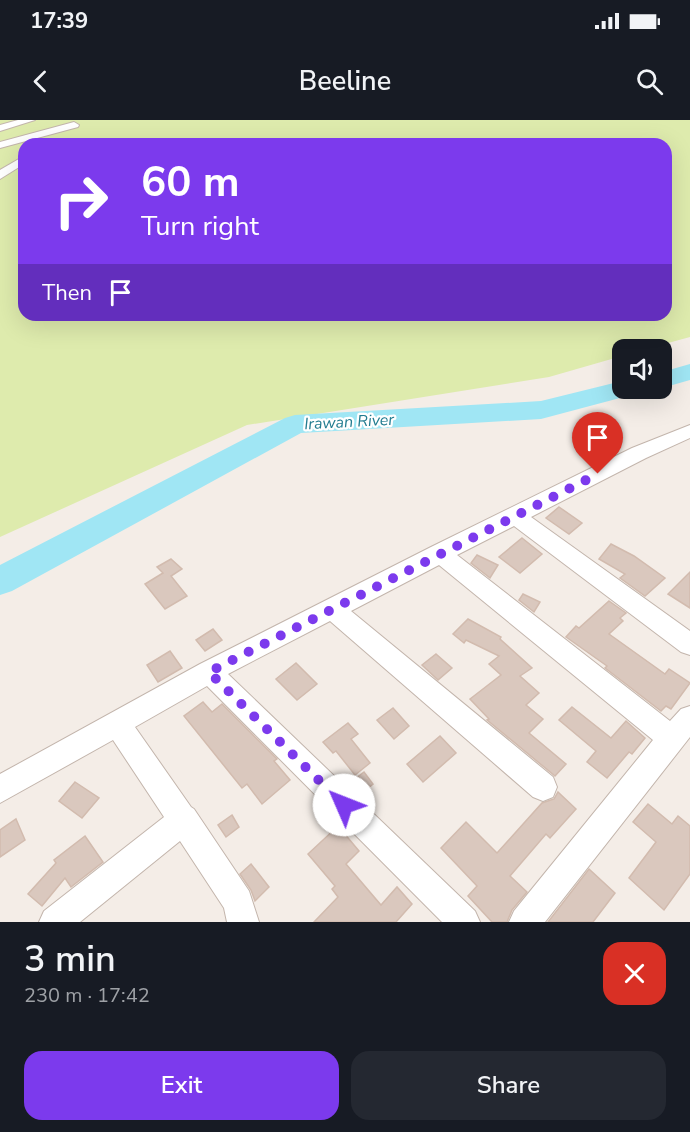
<!DOCTYPE html>
<meta charset="utf-8">
<style>
body{margin:0;font-family:"Nunito Sans",sans-serif;background:#242831;color:#f1f3f6;height:100vh;display:flex;flex-direction:column;font-size:22px;white-space:nowrap}
*{box-sizing:border-box;margin:0}
p{font-size:20px;color:#9ea1a6}
.icon{flex:none;width:33px;height:33px;fill:none;stroke:currentColor;stroke-width:2;stroke-linecap:round;stroke-linejoin:round}
.map{position:relative;height:802px;overflow:hidden}
.drawer{display:flex;flex-direction:column;background:#171b24;flex:1}
.drawer>*{flex:none}
.hud{position:absolute;left:18px;top:18px;width:654px;height:183px;border-radius:18px;box-shadow:0 6px 24px #0002;background:#7c3aed;color:#fff;overflow:hidden}
.controls{position:absolute;left:612px;top:219px;display:grid;gap:12px}
.controls a{display:grid;place-items:center;width:60px;height:60px;border-radius:12px;background:#171b24;box-shadow:0 6px 24px #0002;font-size:30px}
.pin{position:absolute;display:grid;place-items:center;width:51px;height:51px;color:#fff;margin:-62px -26px;border-radius:50% 50% 50% 0;rotate:-45deg;box-shadow:0 0 6px #0007}
.pin .icon{rotate:45deg}
.me{position:absolute;width:66px;margin:-33px;rotate:314deg;stroke-linejoin:round;filter:drop-shadow(0 0 4px #0008)}
.turn{display:flex;align-items:center;gap:21px;height:126px;padding:0 24px;font-size:27px}
.turn .icon{width:78px;height:78px;stroke-width:2.5}
.turn b{display:block;font-size:42px;line-height:51px}
.then{display:flex;align-items:center;height:57px;padding:0 24px;background:#0003;gap:12px;font-size:22px}
.round{display:grid;place-items:center;flex:none;width:63px;height:63px;border-radius:18px;background:#242831}
.overview{display:flex;align-items:center;justify-content:space-between;height:102px;padding:0 24px}
h1{font-size:36px;font-weight:600;line-height:45px}
.cta{display:flex;gap:12px;margin-top:auto;padding:12px 24px}
.cta a{flex:1;height:69px;border-radius:18px;background:#7c3aed;color:#fff;font-size:24px;font-weight:600;line-height:69px;text-align:center}
.cta a+a{background:#242831;color:#f1f3f6}
.status{display:flex;justify-content:space-between;align-items:center;height:42px;padding:0 30px;background:#171b24;direction:ltr}
.status svg{height:16px;fill:currentColor}
header{display:flex;justify-content:space-between;align-items:center;height:78px;padding:0 24px;background:#171b24;font-size:27px;font-weight:600}
.map>svg:first-child{display:block}
</style>
<div class="status"><b>17:39</b><svg viewBox="0 0 49 12"><path d="M0 12V9h3v3zM5 12V6h3v6zM10 12V3h3v9zM15 12V0h3v12zM26 1h20v11H26zM47 4h2v5h-2z"/></svg></div>
<header><svg class="icon" aria-label="back" viewBox="0 0 24 24"><path d="M15 5l-7 7 7 7"/></svg>Beeline<svg class="icon" aria-label="search" viewBox="0 0 24 24"><circle cx="10" cy="10" r="6"/><path d="M15 15l6 6"/></svg></header>
<div class="map">
<svg width="690" height="802" viewBox="0 0 690 802">
<rect width="100%" height="100%" fill="#f4ede7"/>
<path fill="#deebad" fill-rule="evenodd" d="M 0,0 L 690,0 L 690,217 L 646,229 L 622,230 L 622,236 L 549,257 L 247,305 L 0,417 ZM 24,24 L 666,24 L 666,195 L 24,195 Z"/>
<g fill="none" stroke-linecap="round" stroke-linejoin="round">
<g fill="#a0e6f4" fill-rule="evenodd">
<path d="M 690,244 L 690,260 L 662,268 L 662,252 Z"/>
<path d="M 622,261 L 622,268 L 639,268 L 635,274 L 541,299 L 301,313 L 12,471 L 0,475 L 0,445 L 285,298 L 295,295 L 541,281 Z"/>
</g>
</g>
<g fill="#dac8be" stroke="#d2bbae" stroke-width="1.5">
<path d="M 559,387 L 582,403 L 569,414 L 546,398 Z"/>
<path d="M 522,418 L 542,434 L 520,453 L 499,437 Z"/>
<path d="M 611,424 L 634,436 L 665,458 L 645,476 L 620,458 L 625,454 L 599,439 Z"/>
<path d="M 477,435 L 498,445 L 490,458 L 471,443 Z"/>
<path d="M 171,439 L 182,449 L 171,456 L 187,476 L 165,489 L 145,464 L 163,453 L 157,447 Z"/>
<path d="M 690,452 L 690,488 L 668,474 Z"/>
<path d="M 523,474 L 540,482 L 534,492 L 519,480 Z"/>
<path d="M 609,481 L 626,493 L 620,498 L 623,501 L 609,514 L 665,554 L 669,549 L 690,563 L 671,589 L 666,586 L 661,591 L 605,548 L 607,546 L 566,517 L 576,506 L 579,508 Z"/>
<path d="M 468,499 L 501,517 L 500,519 L 532,548 L 520,556 L 539,573 L 526,585 L 543,599 L 529,613 L 566,644 L 555,656 L 487,600 L 489,599 L 470,579 L 501,555 L 489,544 L 499,536 L 466,520 L 464,523 L 453,514 Z"/>
<path d="M 213,509 L 222,520 L 205,531 L 196,520 Z"/>
<path d="M 170,531 L 182,548 L 158,562 L 147,545 Z"/>
<path d="M 436,534 L 452,548 L 438,560 L 422,545 Z"/>
<path d="M 296,543 L 317,564 L 297,580 L 276,559 Z"/>
<path d="M 203,582 L 212,592 L 222,584 L 277,639 L 274,641 L 290,660 L 262,684 L 247,664 L 242,668 L 184,596 Z"/>
<path d="M 572,587 L 611,618 L 626,601 L 645,618 L 632,634 L 629,632 L 607,658 L 587,642 L 596,631 L 559,600 Z"/>
<path d="M 393,588 L 409,606 L 394,619 L 377,600 Z"/>
<path d="M 348,603 L 358,614 L 351,619 L 370,643 L 355,655 L 336,631 L 333,633 L 323,622 Z"/>
<path d="M 440,616 L 456,633 L 423,662 L 407,644 Z"/>
<path d="M 364,652 L 373,664 L 358,676 L 347,665 Z"/>
<path d="M 75,662 L 99,678 L 82,698 L 59,681 Z"/>
<path d="M 558,672 L 576,689 L 550,718 L 546,714 L 510,756 L 527,772 L 512,790 L 507,802 L 492,802 L 468,776 L 477,766 L 441,728 L 466,702 L 497,733 L 542,683 L 554,679 Z"/>
<path d="M 648,684 L 672,704 L 678,696 L 690,706 L 690,754 L 664,790 L 629,758 L 656,722 L 633,702 Z"/>
<path d="M 232,695 L 239,707 L 226,717 L 218,705 Z"/>
<path d="M 16,699 L 25,720 L 0,737 L 0,710 Z"/>
<path d="M 338,706 L 359,731 L 346,744 L 381,785 L 397,767 L 412,784 L 396,802 L 314,802 L 338,777 L 332,769 L 335,766 L 308,734 Z"/>
<path d="M 85,716 L 103,742 L 71,767 L 65,758 L 42,786 L 28,774 L 56,743 L 54,740 Z"/>
<path d="M 251,744 L 269,767 L 255,781 L 251,770 L 240,754 Z"/>
<path d="M 589,749 L 615,773 L 593,802 L 548,802 Z"/>
</g>
<g fill="none" stroke-linecap="round" stroke-linejoin="round">
<g stroke="#c3b5ac" stroke-width="2">
<g id="minor">
<path d="M 18,0 L 35,0 L 0,11 L 0,5 Z"/>
<path d="M 74,2 L 79,5 L 78,7 L 0,28 L 0,22 Z"/>
<path d="M 24,36 L 24,44 L 0,59 L 0,50 Z"/>
<path d="M 690,305 L 690,318 L 646,338 L 531,397 L 690,511 L 690,535 L 681,532 L 514,406 L 457,435 L 670,601 L 681,589 L 690,586 L 690,617 L 545,802 L 509,802 L 514,791 L 653,620 L 439,445 L 351,491 L 553,657 L 557,667 L 553,677 L 543,681 L 533,677 L 330,501 L 228,554 L 475,791 L 480,802 L 442,802 L 207,566 L 135,607 L 191,687 L 194,689 L 249,771 L 259,802 L 227,802 L 224,788 L 180,721 L 80,802 L 39,802 L 44,791 L 164,697 L 113,620 L 0,683 L 0,654 L 200,544 L 431,427 L 632,328 Z"/>
</g>
</g>
<use href="#minor" fill="#fff" fill-rule="evenodd"/>
</g>
<g fill="none" stroke-linecap="round" stroke-linejoin="round">
<path stroke="#7c3aed" stroke-width="10" stroke-dasharray="0 18" d="M 344,685 L 209,552 L 598,354"/>
</g>
<g text-anchor="middle" stroke-width="4.5" stroke-linejoin="round" paint-order="stroke">
<g font-size="16" font-style="italic" fill="#227c90" stroke="#fff">
<text transform="translate(349 301) rotate(-3)" y="6">Irawan River</text>
</g>
</g>
</svg>
<div class="controls">
<a><svg class="icon" aria-label="sound" viewBox="0 0 24 24"><path d="M4 9h4l5-4v14l-5-4H4zM17 9q2 3 0 6"/></svg></a>
</div>
<div class="pin" style="left:598px;top:354px;background:#d93025"><svg class="icon" aria-label="arrive" viewBox="0 0 24 24"><path d="M6 21V4h12l-3 4 3 4H6"/></svg></div>
<svg class="me" style="left:344px;top:685px" viewBox="-20 -20 40 40"><circle r="19" fill="#fff"/><path d="M0-13L10 11 0 6-10 11z" fill="#7c3aed"/></svg>
<div class="hud">
<div class="turn"><svg class="icon" aria-label="right" viewBox="0 0 24 24"><path d="M7 20v-9h11M14 6l5 5-5 5"/></svg><div><b>60 m</b>Turn right</div></div>
<div class="then">Then<svg class="icon" aria-label="arrive" viewBox="0 0 24 24"><path d="M6 21V4h12l-3 4 3 4H6"/></svg></div>
</div>
</div>
<section class="drawer">
<div class="overview"><div><h1>3 min</h1><p>230 m · 17:42</p></div><a class="round" style="background:#d93025;color:#fff"><svg class="icon" aria-label="close" viewBox="0 0 24 24"><path d="M6 6l12 12M18 6L6 18"/></svg></a></div>
<div class="cta"><a>Exit</a><a>Share</a></div>
</section>
